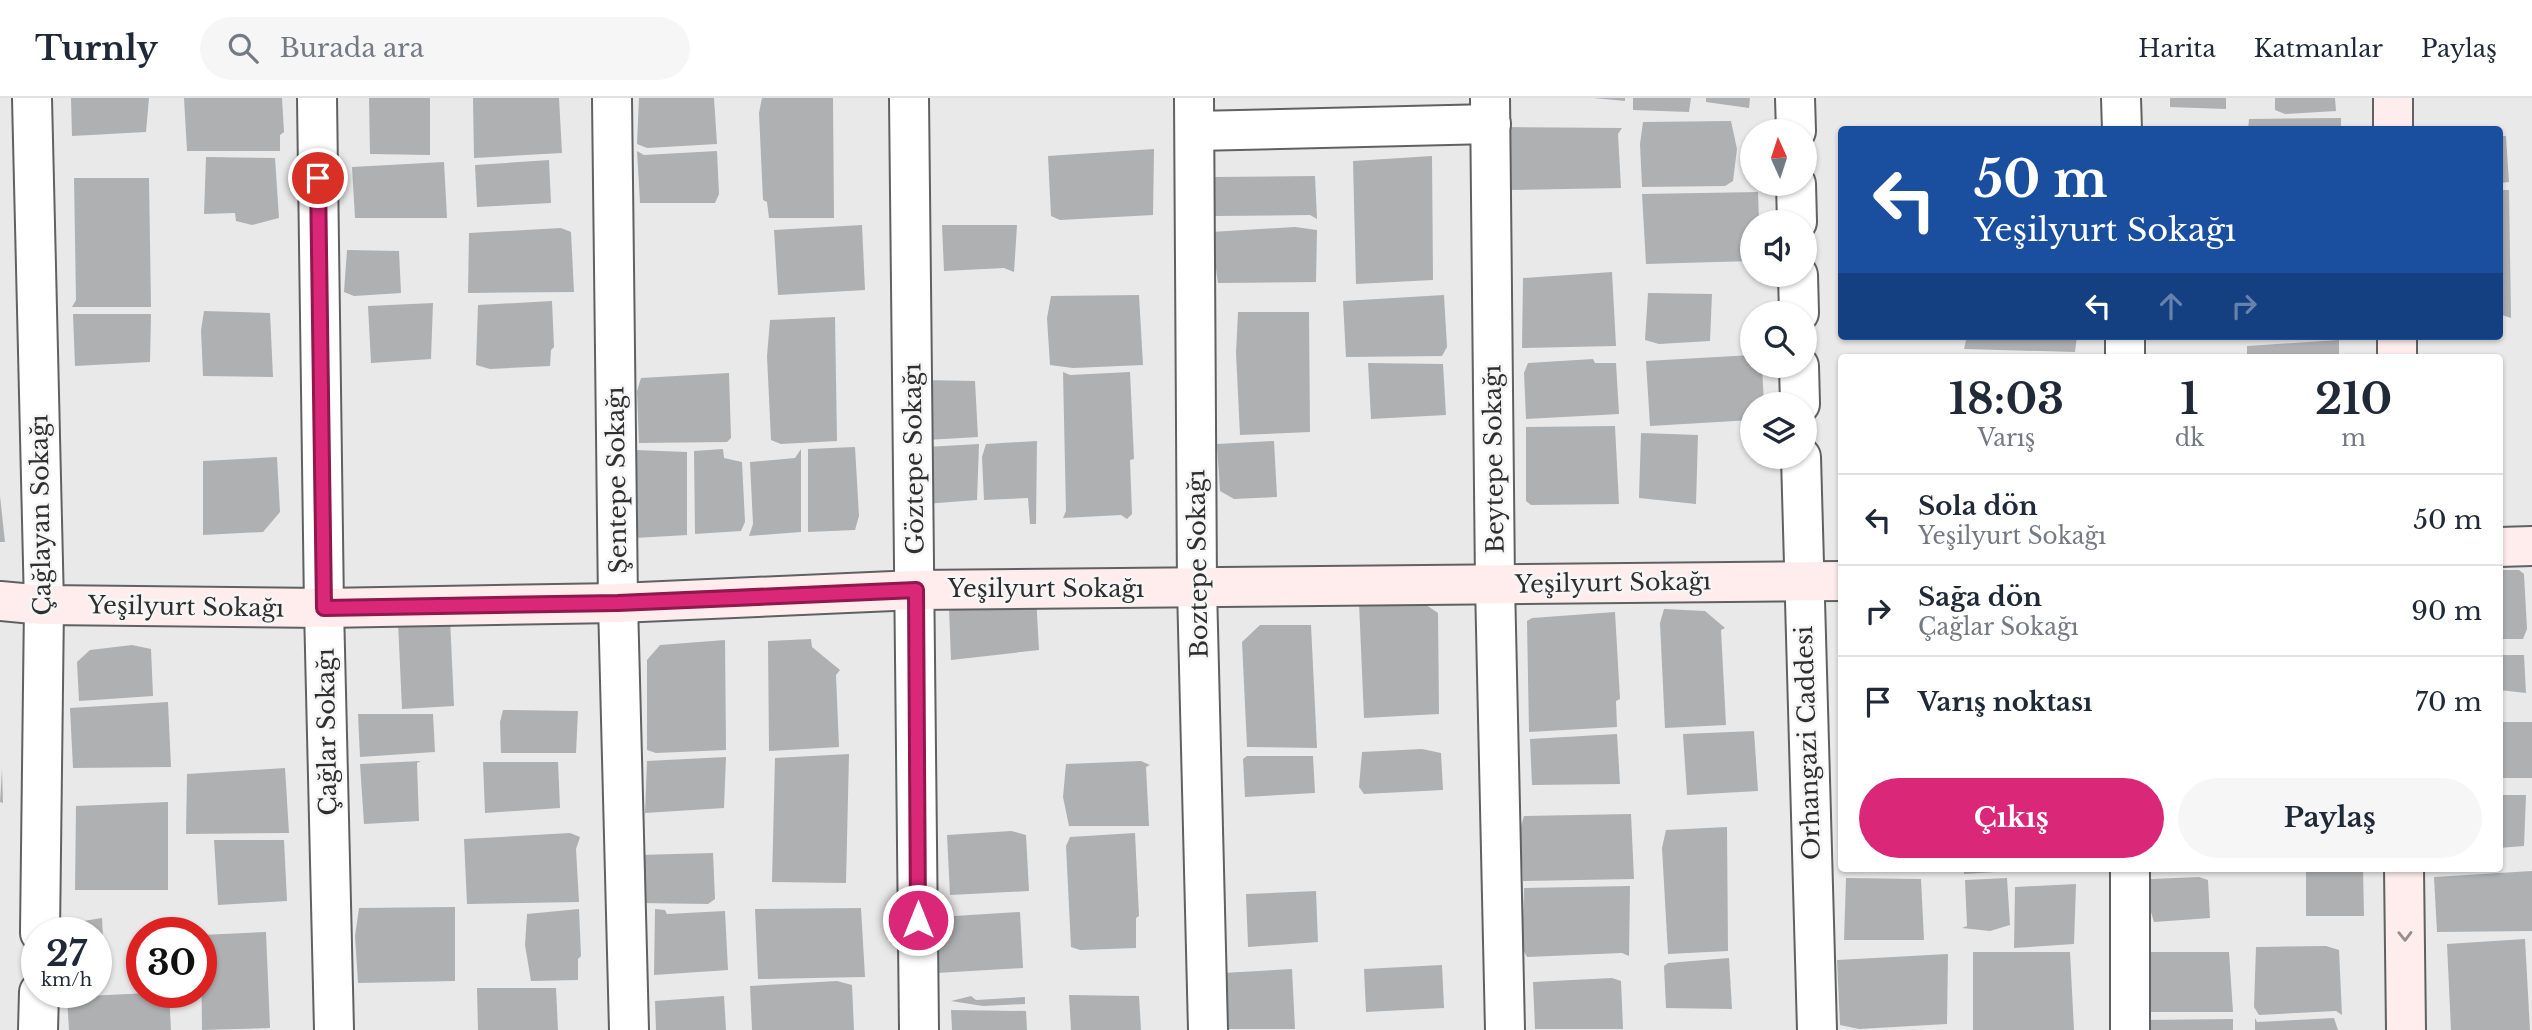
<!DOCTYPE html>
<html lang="tr">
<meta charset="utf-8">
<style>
body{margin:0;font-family:"Libre Baskerville",serif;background:#f6f6f7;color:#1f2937;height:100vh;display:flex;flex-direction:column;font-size:26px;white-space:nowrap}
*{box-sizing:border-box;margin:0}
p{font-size:23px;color:#747a83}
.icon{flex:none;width:38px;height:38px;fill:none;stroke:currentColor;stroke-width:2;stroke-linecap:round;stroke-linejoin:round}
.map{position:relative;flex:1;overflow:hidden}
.details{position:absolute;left:1838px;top:256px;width:665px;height:518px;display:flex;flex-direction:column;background:#fff;border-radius:7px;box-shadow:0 2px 5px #0004}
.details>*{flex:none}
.banner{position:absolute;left:1838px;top:28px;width:665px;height:214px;border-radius:7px;box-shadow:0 2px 5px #0004;background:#1a4fa0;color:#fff;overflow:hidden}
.needle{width:46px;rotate:357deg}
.tools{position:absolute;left:1740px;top:21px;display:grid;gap:14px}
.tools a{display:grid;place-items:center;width:77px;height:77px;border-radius:50%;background:#fff;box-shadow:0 2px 5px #0004;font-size:35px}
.speed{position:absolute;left:21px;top:819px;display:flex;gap:14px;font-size:35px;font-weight:700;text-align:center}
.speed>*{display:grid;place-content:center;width:91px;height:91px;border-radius:50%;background:#fff;box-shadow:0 2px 5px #0004;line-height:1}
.speed small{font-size:18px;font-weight:400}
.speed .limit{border:10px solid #d22;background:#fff;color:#111}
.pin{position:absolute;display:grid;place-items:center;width:60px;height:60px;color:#fff;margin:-30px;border:4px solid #fff;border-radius:50%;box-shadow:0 2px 7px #0007}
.me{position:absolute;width:77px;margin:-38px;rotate:0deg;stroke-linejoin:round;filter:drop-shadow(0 0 5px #0008)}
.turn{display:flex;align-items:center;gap:24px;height:147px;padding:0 21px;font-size:32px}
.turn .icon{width:91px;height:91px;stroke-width:2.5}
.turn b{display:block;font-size:49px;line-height:60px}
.lanes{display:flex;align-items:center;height:66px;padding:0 21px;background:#0003;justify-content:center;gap:35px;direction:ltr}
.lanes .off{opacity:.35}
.eta{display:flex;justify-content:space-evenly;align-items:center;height:119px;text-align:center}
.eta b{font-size:42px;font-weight:700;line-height:49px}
.primary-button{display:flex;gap:14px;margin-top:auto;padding:14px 21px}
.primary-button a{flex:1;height:80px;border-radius:42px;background:#db2777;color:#fff;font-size:28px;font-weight:700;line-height:80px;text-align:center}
.primary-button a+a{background:#f6f6f7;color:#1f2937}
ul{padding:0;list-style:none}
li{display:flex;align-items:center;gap:21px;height:91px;padding:0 21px;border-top:2px solid #e0e1e3}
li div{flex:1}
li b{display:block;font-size:26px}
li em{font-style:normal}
header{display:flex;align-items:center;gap:42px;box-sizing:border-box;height:98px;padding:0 35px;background:#fff;border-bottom:2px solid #e0e1e3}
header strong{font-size:33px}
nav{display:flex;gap:38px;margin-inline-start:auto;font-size:24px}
.search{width:490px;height:63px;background:#f6f6f7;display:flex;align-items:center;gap:18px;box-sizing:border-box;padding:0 24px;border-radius:38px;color:#747a83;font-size:26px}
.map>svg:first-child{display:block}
</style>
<header>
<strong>Turnly</strong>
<div class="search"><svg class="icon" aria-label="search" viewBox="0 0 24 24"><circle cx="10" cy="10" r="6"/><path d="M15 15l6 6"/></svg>Burada ara</div>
<nav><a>Harita</a><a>Katmanlar</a><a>Paylaş</a></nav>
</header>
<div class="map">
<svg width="2532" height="932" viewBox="0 0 2532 932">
<rect width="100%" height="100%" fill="#e9e9ea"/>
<g fill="#afb0b1">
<path d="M 71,0 L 149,0 L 146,34 L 72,38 Z"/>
<path d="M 184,0 L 282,0 L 284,34 L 280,37 L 280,53 L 187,53 Z"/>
<path d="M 369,0 L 430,0 L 430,57 L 370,56 Z"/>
<path d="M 473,0 L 559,0 L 562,55 L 474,60 Z"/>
<path d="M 639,0 L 714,0 L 717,46 L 647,50 L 637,46 Z"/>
<path d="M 762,0 L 833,0 L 834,120 L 769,120 L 767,104 L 763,102 L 759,15 Z"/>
<path d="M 1593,0 L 1625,0 L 1625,3 Z"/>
<path d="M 1633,0 L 1691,0 L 1689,14 L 1633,12 Z"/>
<path d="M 1706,0 L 1750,0 L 1749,10 L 1706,4 Z"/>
<path d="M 2170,0 L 2226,0 L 2226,11 L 2170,9 Z"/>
<path d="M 2275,0 L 2335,0 L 2336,13 L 2285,16 L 2275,12 Z"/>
<path d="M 2341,20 L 2341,32 L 2248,32 L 2249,21 Z"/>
<path d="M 1731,23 L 1737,51 L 1733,83 L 1725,88 L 1642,89 L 1640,46 L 1643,24 Z"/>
<path d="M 1501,29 L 1622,30 L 1618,36 L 1621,90 L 1509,92 Z"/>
<path d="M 2499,38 L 2506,38 L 2509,84 L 2499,85 Z"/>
<path d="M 1154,51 L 1153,117 L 1060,122 L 1051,118 L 1048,58 Z"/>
<path d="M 637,53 L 644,57 L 717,53 L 719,96 L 715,105 L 640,105 Z"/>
<path d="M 1432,58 L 1433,182 L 1356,186 L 1353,63 Z"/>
<path d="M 206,59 L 275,60 L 279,120 L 252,127 L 236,123 L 235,115 L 204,116 Z"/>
<path d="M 549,62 L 551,105 L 477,109 L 475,67 Z"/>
<path d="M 444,64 L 447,120 L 355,120 L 352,69 Z"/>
<path d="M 1315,78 L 1317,121 L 1310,117 L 1215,118 L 1213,79 Z"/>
<path d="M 74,80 L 149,80 L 151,209 L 72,209 L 76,202 Z"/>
<path d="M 2499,92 L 2509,92 L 2511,220 L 2499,216 Z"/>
<path d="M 1758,94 L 1759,124 L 1752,124 L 1752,163 L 1646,166 L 1642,96 Z"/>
<path d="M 862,127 L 865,192 L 778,197 L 774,132 Z"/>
<path d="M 942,127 L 1017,127 L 1014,174 L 1004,170 L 944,173 Z"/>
<path d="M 1295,129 L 1317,132 L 1316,184 L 1218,185 L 1211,134 Z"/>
<path d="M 561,130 L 571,134 L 574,194 L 468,195 L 469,135 Z"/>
<path d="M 347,152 L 399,153 L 401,195 L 354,198 L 344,194 Z"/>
<path d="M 1612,174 L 1616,248 L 1522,250 L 1523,180 Z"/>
<path d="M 1648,195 L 1712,196 L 1710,243 L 1659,246 L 1645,242 Z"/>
<path d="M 1139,197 L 1143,267 L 1073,270 L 1050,267 L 1047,220 L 1051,198 Z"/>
<path d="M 1444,197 L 1447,249 L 1442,258 L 1346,259 L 1343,203 Z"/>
<path d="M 552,203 L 554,249 L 551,252 L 550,268 L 490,271 L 476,267 L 478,207 Z"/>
<path d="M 433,205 L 431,261 L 371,265 L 368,208 Z"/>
<path d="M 204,213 L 270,215 L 273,279 L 203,278 L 201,232 Z"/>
<path d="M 1238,214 L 1309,214 L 1310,334 L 1240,337 L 1236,255 Z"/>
<path d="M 73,216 L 151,216 L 150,264 L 75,268 Z"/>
<path d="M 835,219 L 837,343 L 781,346 L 771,342 L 767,258 L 770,222 Z"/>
<path d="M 1967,238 L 2077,238 L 2075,254 L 1964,251 Z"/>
<path d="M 2339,242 L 2339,259 L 2247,259 L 2247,248 Z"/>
<path d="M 1752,257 L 1752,268 L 1762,268 L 1764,306 L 1752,306 L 1752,322 L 1650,328 L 1646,263 Z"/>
<path d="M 1593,261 L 1595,265 L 1616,265 L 1619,316 L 1526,321 L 1524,275 L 1528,265 Z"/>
<path d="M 1368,265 L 1443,266 L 1446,317 L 1371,321 Z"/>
<path d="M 1063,274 L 1070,277 L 1130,274 L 1134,361 L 1130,362 L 1132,416 L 1127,421 L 1121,417 L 1063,420 L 1066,413 Z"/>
<path d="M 729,275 L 731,340 L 727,344 L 639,345 L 637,293 L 641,280 Z"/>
<path d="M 923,282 L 975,283 L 978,339 L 926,342 Z"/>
<path d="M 1615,328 L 1619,406 L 1531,407 L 1526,403 L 1526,329 Z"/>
<path d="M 1641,335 L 1698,337 L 1696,406 L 1639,400 Z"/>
<path d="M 1037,343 L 1036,426 L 1030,426 L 1028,400 L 984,402 L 982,359 L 986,346 Z"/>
<path d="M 1274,343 L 1277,399 L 1234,401 L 1220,393 L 1217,346 Z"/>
<path d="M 979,346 L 977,402 L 925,406 L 926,349 Z"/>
<path d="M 855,349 L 859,418 L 855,432 L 808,434 L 808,351 Z"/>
<path d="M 723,351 L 724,360 L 742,364 L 745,424 L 741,433 L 695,436 L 694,353 Z"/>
<path d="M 801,351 L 801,434 L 749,438 L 753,426 L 750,364 L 795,360 Z"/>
<path d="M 635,352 L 687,354 L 687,437 L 635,440 Z"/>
<path d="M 277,359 L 280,414 L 263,434 L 203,437 L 203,363 Z"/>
<path d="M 0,398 L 5,444 L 0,444 Z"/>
<path d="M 2499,472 L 2519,472 L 2524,476 L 2527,531 L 2523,541 L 2499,541 Z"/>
<path d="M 1036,497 L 1039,552 L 951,562 L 949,510 Z"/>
<path d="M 1419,502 L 1438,515 L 1439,616 L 1364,620 L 1359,505 Z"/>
<path d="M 1664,511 L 1705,513 L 1725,530 L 1721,532 L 1726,627 L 1665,630 L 1660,525 Z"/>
<path d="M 1615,514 L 1620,601 L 1616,603 L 1617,629 L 1529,634 L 1527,523 L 1532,520 Z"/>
<path d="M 450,520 L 454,608 L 402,611 L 398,524 Z"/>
<path d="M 1260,527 L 1311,527 L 1317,650 L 1247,649 L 1242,544 Z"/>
<path d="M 811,541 L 812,549 L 840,572 L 836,577 L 839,649 L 769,653 L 768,543 Z"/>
<path d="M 725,542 L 726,652 L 656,655 L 647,652 L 647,562 L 660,547 Z"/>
<path d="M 132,547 L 151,551 L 153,598 L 79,603 L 77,564 L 90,552 Z"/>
<path d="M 2499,557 L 2524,557 L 2526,595 L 2499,592 Z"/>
<path d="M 168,604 L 171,669 L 73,670 L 70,610 Z"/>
<path d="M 503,612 L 578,613 L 576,655 L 501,655 L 500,624 Z"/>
<path d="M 358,616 L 433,616 L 435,654 L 360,659 Z"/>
<rect x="2499" y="624" width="33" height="56"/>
<path d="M 1754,633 L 1758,693 L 1687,697 L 1683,636 Z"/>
<path d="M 1617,636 L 1620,686 L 1532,687 L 1530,641 Z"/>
<path d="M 1422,651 L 1441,655 L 1443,692 L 1364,696 L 1359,689 L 1362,654 Z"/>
<path d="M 849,656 L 846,785 L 772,784 L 775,660 Z"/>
<path d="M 1247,658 L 1313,658 L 1315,695 L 1245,699 L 1243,661 Z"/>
<path d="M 726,659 L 724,710 L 645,715 L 647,663 Z"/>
<path d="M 421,663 L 417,665 L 419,723 L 364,726 L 360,666 Z"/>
<path d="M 1141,663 L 1150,667 L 1146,669 L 1149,728 L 1069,728 L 1063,699 L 1066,666 Z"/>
<path d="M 483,664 L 558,664 L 560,710 L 485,715 Z"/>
<path d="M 285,670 L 289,735 L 186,736 L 187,676 Z"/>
<path d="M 2,671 L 3,705 L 0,704 Z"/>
<path d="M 2499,697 L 2526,697 L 2524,748 L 2499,750 Z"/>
<path d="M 168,704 L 168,792 L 75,792 L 76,708 Z"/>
<path d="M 1631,716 L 1634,781 L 1523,783 L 1520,731 L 1524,718 Z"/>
<path d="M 1727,729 L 1728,853 L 1668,856 L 1662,750 L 1666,732 Z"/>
<path d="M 1011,733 L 1026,737 L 1029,793 L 950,797 L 947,737 Z"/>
<path d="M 570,735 L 580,739 L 576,751 L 579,804 L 467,806 L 464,741 Z"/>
<path d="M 1135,735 L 1139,818 L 1136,820 L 1136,850 L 1080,852 L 1071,849 L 1066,748 L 1070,739 Z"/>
<path d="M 214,742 L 284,742 L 287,803 L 218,807 Z"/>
<path d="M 713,755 L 715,801 L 708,806 L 638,805 L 638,757 Z"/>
<path d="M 1964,770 L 2029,770 L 2029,772 L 1964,776 Z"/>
<path d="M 2306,770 L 2363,770 L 2364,818 L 2306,818 Z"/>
<path d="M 2532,773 L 2532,833 L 2437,834 L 2434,779 Z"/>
<path d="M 2199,779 L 2208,782 L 2210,820 L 2154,824 L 2148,804 L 2151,781 Z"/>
<path d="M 1846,780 L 1921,781 L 1924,842 L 1844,842 Z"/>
<path d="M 2007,780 L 2010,827 L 1990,833 L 1962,830 L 1967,828 L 1965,782 Z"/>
<path d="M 2076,786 L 2074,846 L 2014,850 L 2015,789 Z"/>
<path d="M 1630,788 L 1629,858 L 1622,855 L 1527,859 L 1522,850 L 1524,790 Z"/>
<path d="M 1316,793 L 1318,844 L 1248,849 L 1246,796 Z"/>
<path d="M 455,809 L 455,883 L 358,885 L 355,838 L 359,810 Z"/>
<path d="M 861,810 L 865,879 L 758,881 L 755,811 Z"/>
<path d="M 579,811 L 581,858 L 578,861 L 578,882 L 531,883 L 525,847 L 527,816 Z"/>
<path d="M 655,811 L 665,812 L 667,816 L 725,813 L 728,872 L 654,877 Z"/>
<path d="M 1020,814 L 1023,870 L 936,875 L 934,828 L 938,819 Z"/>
<path d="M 102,820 L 104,858 L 100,861 L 100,877 L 96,877 L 96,835 L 65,835 L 77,824 Z"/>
<path d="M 266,834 L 270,930 L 202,932 L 201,837 Z"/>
<path d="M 2525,841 L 2530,932 L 2451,932 L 2447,846 Z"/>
<path d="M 2326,848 L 2339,852 L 2342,917 L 2336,913 L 2259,917 L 2254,909 L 2256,849 Z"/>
<path d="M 1973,854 L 2070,854 L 2074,932 L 1973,932 Z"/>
<path d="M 2146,854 L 2229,854 L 2233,914 L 2145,914 Z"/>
<path d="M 1948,856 L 1947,926 L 1859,931 L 1840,927 L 1837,862 Z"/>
<path d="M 1729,860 L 1732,911 L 1666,910 L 1664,868 L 1668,865 Z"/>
<path d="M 1442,867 L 1444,910 L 1366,914 L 1364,871 Z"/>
<path d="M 1292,871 L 1295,931 L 1225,931 L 1222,875 Z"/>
<path d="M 1612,880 L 1621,883 L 1623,931 L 1535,931 L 1533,884 Z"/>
<path d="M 837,883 L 852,887 L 854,932 L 752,932 L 750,888 Z"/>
<path d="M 477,890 L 556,890 L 558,932 L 478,932 Z"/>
<path d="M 169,894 L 171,932 L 69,932 L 67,899 Z"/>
<path d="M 1069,897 L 1139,898 L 1141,932 L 1071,932 Z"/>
<path d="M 724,898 L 726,932 L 656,932 L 655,903 Z"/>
<path d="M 971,898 L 976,902 L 1025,899 L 1025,906 L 983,908 L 951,903 Z"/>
<path d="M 951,912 L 1026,913 L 1027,932 L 952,932 Z"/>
<path d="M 2255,920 L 2257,924 L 2334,920 L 2338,932 L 2255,932 Z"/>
<path d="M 2233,921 L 2233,932 L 2141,932 L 2141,922 Z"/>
</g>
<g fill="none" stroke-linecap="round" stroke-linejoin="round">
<g stroke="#606162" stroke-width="42">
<g id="minor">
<path d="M 32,0 L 44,507 L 40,835"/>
<path d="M 317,0 L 324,510 L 334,932"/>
<path d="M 612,0 L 618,505 L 629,932"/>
<path d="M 909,0 L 919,932"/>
<path d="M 1194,0 L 1197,490 L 1208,932"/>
<path d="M 1490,0 L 1495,486 L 1505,932"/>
<path d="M 1795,0 L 1796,33"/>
<path d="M 2121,0 L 2122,32"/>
<path d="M 1195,33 L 1491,26"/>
<path d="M 1796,86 L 1797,124"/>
<path d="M 1798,177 L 1799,215"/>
<path d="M 2125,238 L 2125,259"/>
<path d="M 1799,268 L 1800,306"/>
<path d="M 1801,359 L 1817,932"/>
<path d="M 2130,770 L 2130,932"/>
<path d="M 38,932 L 39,894"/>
</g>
</g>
<g stroke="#606162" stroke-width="42">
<g id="secondary">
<path d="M 2393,0 L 2393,32"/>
<path d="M 2397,238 L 2397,259"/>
<path d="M 2499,449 L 2532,448"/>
<path d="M 0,503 L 44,507 L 324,510 L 618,505 L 916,492 L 1841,483"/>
<path d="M 2404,770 L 2406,932"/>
</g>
</g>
<use href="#minor" stroke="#fff" stroke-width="38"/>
<use href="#secondary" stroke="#feedec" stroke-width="38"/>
</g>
<defs><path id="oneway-chevron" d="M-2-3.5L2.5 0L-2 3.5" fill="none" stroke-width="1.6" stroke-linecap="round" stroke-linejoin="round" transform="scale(1.75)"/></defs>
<use stroke="#968e8e" href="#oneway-chevron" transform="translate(2405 838) rotate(89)"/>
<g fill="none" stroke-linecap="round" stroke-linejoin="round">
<g stroke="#8e194d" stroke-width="18">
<path id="route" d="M 318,80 L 324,510 L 618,505 L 916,492 L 918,822"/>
</g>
<use href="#route" stroke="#db2777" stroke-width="12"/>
</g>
<g text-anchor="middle" stroke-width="5" stroke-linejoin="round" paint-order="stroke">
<g font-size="24" fill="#2f2f30" stroke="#f6f6f7">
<text transform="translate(914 361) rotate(-91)" y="8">Göztepe Sokağı</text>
<text transform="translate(1494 361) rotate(-91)" y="8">Beytepe Sokağı</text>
<text transform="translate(617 382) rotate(-91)" y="8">Şentepe Sokağı</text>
<text transform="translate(41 417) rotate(-91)" y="8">Çağlayan Sokağı</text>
<text transform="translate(1198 466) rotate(-91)" y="8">Boztepe Sokağı</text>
<text transform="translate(1613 485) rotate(-1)" y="8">Yeşilyurt Sokağı</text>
<text x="1046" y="499">Yeşilyurt Sokağı</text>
<text transform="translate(186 509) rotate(1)" y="8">Yeşilyurt Sokağı</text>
<text transform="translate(327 634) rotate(-91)" y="8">Çağlar Sokağı</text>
<text transform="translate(1808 645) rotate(-92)" y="8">Orhangazi Caddesi</text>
</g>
</g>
</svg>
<div class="tools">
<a><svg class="needle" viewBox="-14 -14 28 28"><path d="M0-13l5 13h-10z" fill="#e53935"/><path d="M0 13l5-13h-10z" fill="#747a83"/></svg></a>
<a><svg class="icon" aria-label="sound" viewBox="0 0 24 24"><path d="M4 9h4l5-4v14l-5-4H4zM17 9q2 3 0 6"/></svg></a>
<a><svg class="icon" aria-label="search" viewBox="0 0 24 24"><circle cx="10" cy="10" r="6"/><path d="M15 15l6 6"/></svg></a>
<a><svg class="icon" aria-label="layers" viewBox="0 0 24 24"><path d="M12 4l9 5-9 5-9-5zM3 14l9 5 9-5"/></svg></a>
</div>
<div class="speed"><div>27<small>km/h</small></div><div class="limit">30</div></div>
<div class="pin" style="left:318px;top:80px;background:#d93025"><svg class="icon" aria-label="arrive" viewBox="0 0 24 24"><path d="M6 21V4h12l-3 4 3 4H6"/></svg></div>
<svg class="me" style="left:918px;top:822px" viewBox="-20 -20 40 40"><circle r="17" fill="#db2777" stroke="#fff" stroke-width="3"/><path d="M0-11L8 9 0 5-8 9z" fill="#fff"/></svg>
<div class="banner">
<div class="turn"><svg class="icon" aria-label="left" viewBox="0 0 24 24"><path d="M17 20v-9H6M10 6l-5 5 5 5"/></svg><div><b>50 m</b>Yeşilyurt Sokağı</div></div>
<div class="lanes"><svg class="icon" aria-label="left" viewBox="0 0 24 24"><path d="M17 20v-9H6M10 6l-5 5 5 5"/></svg><svg class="icon off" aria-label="ahead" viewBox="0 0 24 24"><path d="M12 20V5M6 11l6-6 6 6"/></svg><svg class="icon off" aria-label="right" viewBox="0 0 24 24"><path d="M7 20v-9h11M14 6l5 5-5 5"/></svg></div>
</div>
<section class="details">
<div class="eta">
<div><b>18:03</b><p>Varış</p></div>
<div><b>1</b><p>dk</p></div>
<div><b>210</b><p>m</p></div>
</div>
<ul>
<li><svg class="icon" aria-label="left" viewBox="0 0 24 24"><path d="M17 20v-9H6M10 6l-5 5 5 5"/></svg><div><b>Sola dön</b><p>Yeşilyurt Sokağı</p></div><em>50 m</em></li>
<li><svg class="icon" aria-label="right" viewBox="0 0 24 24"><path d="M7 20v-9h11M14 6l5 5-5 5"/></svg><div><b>Sağa dön</b><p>Çağlar Sokağı</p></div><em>90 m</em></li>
<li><svg class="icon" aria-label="arrive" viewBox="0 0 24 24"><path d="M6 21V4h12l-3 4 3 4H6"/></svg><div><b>Varış noktası</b></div><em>70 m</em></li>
</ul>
<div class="primary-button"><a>Çıkış</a><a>Paylaş</a></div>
</section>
</div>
